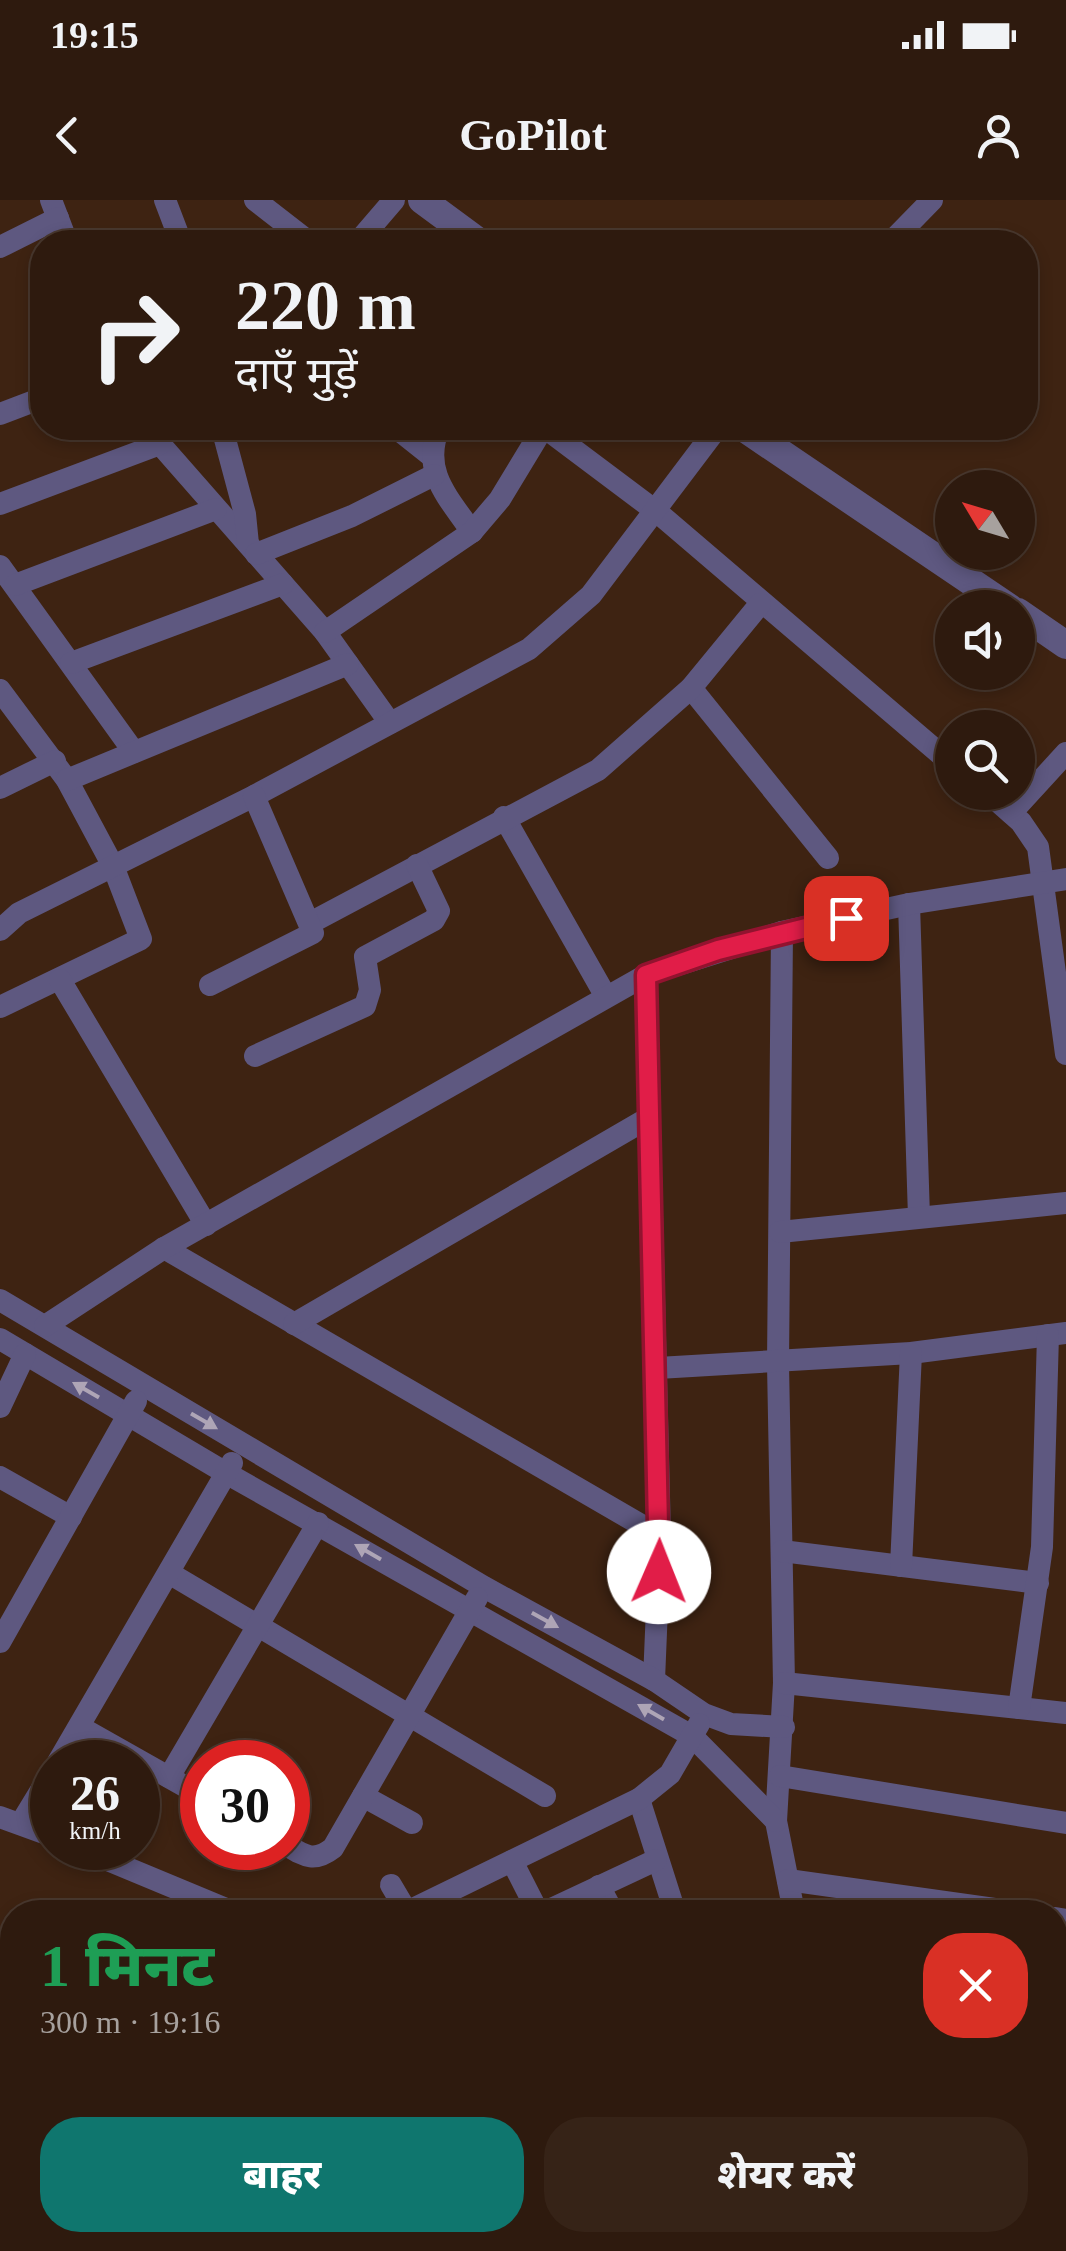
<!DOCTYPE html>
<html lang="hi">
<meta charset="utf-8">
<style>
body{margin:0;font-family:"Times New Roman","Noto Sans Devanagari",serif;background:#362317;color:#f1f3f6;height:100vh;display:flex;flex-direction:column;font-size:38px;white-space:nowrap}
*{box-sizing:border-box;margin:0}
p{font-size:32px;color:#a7a19e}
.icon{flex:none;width:55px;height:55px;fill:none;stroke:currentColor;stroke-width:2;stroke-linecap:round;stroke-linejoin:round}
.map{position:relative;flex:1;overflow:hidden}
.details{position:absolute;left:0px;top:1700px;width:1068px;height:352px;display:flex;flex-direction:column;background:#2e1a0e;border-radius:40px 40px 0 0;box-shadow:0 5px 15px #0003,0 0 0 2px #49382e}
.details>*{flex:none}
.banner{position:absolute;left:30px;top:30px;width:1008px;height:210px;border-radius:40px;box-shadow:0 5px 15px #0003,0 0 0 2px #49382e;background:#2e1a0e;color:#f1f3f6;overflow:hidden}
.needle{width:65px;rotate:308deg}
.controls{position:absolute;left:935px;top:270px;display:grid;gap:20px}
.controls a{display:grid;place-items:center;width:100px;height:100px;border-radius:50%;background:#2e1a0e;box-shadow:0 5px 15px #0003,0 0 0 2px #49382e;font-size:50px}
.speed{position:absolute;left:30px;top:1540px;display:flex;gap:20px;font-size:50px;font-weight:700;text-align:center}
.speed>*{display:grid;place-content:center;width:130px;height:130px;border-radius:50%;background:#2e1a0e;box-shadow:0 5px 15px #0003,0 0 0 2px #49382e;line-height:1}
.speed small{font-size:25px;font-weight:400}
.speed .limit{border:15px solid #d22;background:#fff;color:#111}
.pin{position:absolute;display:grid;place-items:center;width:85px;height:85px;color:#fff;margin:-42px;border-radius:20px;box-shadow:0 5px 15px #0006}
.me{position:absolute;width:110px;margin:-55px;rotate:1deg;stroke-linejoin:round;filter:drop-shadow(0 0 8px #0008)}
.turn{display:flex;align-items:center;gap:35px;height:210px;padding:0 40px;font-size:45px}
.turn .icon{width:130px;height:130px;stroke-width:2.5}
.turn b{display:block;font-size:70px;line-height:85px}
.round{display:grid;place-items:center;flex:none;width:105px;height:105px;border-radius:40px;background:#362317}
.headline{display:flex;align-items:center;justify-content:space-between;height:170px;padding:0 40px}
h1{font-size:60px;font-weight:800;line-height:75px;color:#1e9e55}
.button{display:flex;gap:20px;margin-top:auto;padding:20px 40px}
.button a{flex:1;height:115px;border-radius:40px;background:#0f766e;color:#fff;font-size:40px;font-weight:800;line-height:115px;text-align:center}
.button a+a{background:#362317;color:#f1f3f6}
.status{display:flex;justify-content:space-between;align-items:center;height:70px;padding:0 50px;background:#2e1a0e;direction:ltr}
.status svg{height:28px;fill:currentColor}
header{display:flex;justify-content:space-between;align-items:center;height:130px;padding:0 40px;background:#2e1a0e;font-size:45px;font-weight:800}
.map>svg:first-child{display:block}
</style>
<div class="status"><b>19:15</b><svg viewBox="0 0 49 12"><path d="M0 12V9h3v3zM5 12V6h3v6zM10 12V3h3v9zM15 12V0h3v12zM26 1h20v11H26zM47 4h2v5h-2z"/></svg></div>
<header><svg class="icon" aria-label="back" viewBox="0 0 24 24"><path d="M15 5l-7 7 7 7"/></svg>GoPilot<svg class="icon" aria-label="person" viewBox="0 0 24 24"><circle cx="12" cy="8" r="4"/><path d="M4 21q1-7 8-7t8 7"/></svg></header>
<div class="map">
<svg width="1066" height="2051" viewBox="0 0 1066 2051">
<rect width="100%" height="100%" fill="#3e2312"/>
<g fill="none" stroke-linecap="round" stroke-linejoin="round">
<g stroke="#5e5880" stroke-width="22">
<path d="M 51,0 L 67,42"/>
<path d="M 165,0 L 181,42"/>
<path d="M 255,0 L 309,42"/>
<path d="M 358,42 L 394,0"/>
<path d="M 891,42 L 932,0"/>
<path d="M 0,47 L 58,18"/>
<path d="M 0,214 L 42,198"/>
<path d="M 146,228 L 325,432 L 390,523"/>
<path d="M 222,228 L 245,314 L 248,344"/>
<path d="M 396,228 L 430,255"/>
<path d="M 439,228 C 421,271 448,297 472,332"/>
<path d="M 545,228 L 657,312 L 952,564"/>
<path d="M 0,304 L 160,244"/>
<path d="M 256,354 L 352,316 L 434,275"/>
<path d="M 0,366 L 134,552"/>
<path d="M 15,385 L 216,309"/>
<path d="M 325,432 L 472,332 L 500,299 L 543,228"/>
<path d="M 71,463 L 283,384"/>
<path d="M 691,488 L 828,658"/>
<path d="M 0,490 L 67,580 L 113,666 L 141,739 L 0,807"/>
<path d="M 67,580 L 348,464"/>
<path d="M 0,588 L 55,561"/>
<path d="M 987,592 L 1021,622 L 1038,647 L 1066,854"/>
<path d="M 1011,613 L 1066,553"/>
<path d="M 504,617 L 605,795"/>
<path d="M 909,704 L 919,1017"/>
<path d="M 312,722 L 598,570 L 691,488 L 760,404"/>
<path d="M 0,730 L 19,713 L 254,596 L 529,449 L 591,395 L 717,228"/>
<path d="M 782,732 L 778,1164 L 784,1483 L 776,1621 L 794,1712"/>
<path d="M 646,775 L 660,1336 L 654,1480"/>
<path d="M 60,780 L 206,1025"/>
<path d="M 210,785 L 313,733 L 254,596"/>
<path d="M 255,856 L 365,806 L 370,790 L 365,757 L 434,720 L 439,711 L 417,665"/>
<path d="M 780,1032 L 1066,1003"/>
<path d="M 164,1048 L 660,1336"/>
<path d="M 0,1100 L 484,1387 L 654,1480 L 704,1514 L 731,1524 L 784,1527"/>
<path d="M 294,1124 L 650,917"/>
<path d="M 45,1126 L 164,1048 L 646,775 L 782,732 L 909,704 L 1066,679"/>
<path d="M 0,1139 L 226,1273 L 692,1536 L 776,1621"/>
<path d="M 658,1168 L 911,1153 L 1066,1133"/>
<path d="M 0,1207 L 25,1154"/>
<path d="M 0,1277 L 71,1317"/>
<path d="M 782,1351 L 1038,1383"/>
<path d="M 901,1366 L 911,1153"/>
<path d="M 169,1373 L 545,1596"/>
<path d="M 0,1442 L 136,1201"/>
<path d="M 784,1483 L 1066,1513"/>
<path d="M 1019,1508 L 1042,1347 L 1048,1135"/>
<path d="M 80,1527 L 202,1596"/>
<path d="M 58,1562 L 232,1263"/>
<path d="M 780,1576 L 1066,1623"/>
<path d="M 169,1577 L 318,1323"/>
<path d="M 363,1596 L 412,1623"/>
<path d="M 639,1599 L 675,1712"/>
<path d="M 0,1617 L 52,1636"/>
<path d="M 21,1623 L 52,1572"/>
<path d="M 288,1646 C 306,1657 315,1662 333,1648 L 477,1398"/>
<path d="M 79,1648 L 233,1712"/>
<path d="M 512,1661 L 538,1712"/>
<path d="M 788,1680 L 1016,1712"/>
<path d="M 391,1685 L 407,1712"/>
<path d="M 599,1686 L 613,1712"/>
<path d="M 407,1712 L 639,1599 L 670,1574 L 699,1524"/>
<path d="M 545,1712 L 656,1660"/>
<path d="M 1055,1718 L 1066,1720"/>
<path d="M 0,1747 L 12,1751"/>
<path d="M 0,1795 L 12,1800"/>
<path d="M 1055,1812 L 1066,1814"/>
<path d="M 305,2040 L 332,2051"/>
<path d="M 597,2040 L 616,2051"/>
<path d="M 656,2040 L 672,2051"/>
<path d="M 811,2040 L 816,2051"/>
<path d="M 956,2040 L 958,2051"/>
<path d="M 258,2051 L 262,2040"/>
</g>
<g stroke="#5e5880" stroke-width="28">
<path d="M 422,0 L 479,42"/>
<path d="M 744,228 L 1010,408"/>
<path d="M 1018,412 L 1066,445"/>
</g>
</g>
<defs><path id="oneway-solid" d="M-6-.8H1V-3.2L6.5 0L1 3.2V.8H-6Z" transform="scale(2.5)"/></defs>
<g fill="#aea5b6">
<use href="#oneway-solid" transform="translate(86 1190) rotate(-150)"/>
<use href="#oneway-solid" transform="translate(204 1221) rotate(30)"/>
<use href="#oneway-solid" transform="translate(368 1352) rotate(-150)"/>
<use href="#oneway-solid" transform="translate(545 1420) rotate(29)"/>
<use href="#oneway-solid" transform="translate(651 1512) rotate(-150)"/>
</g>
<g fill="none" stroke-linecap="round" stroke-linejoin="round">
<g stroke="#92132f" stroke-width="25">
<path id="route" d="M 659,1372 L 646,775 L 718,750 L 846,718"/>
</g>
<use href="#route" stroke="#e11d48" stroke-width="18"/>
</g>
</svg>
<div class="controls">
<a><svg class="needle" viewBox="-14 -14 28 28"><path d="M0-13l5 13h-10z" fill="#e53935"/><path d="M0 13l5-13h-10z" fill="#a7a19e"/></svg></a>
<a><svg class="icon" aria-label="sound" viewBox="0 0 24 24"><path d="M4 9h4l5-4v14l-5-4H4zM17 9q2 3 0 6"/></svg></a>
<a><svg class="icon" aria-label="search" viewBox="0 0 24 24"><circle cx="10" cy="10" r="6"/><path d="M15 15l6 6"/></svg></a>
</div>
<div class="speed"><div>26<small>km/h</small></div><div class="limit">30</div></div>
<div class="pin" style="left:846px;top:718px;background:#d93025"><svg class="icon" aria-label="arrive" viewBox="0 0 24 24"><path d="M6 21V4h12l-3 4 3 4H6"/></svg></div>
<svg class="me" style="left:659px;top:1372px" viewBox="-20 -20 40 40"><circle r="19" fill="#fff"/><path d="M0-13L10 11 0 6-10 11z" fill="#e11d48"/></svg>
<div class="banner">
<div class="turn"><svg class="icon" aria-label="right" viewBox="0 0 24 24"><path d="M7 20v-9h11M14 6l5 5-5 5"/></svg><div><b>220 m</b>दाएँ मुड़ें</div></div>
</div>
<section class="details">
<div class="headline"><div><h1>1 मिनट</h1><p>300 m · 19:16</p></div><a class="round" style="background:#d93025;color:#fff"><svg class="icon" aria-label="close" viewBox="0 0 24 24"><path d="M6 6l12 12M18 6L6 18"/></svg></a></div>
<div class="button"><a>बाहर</a><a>शेयर करें</a></div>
</section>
</div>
